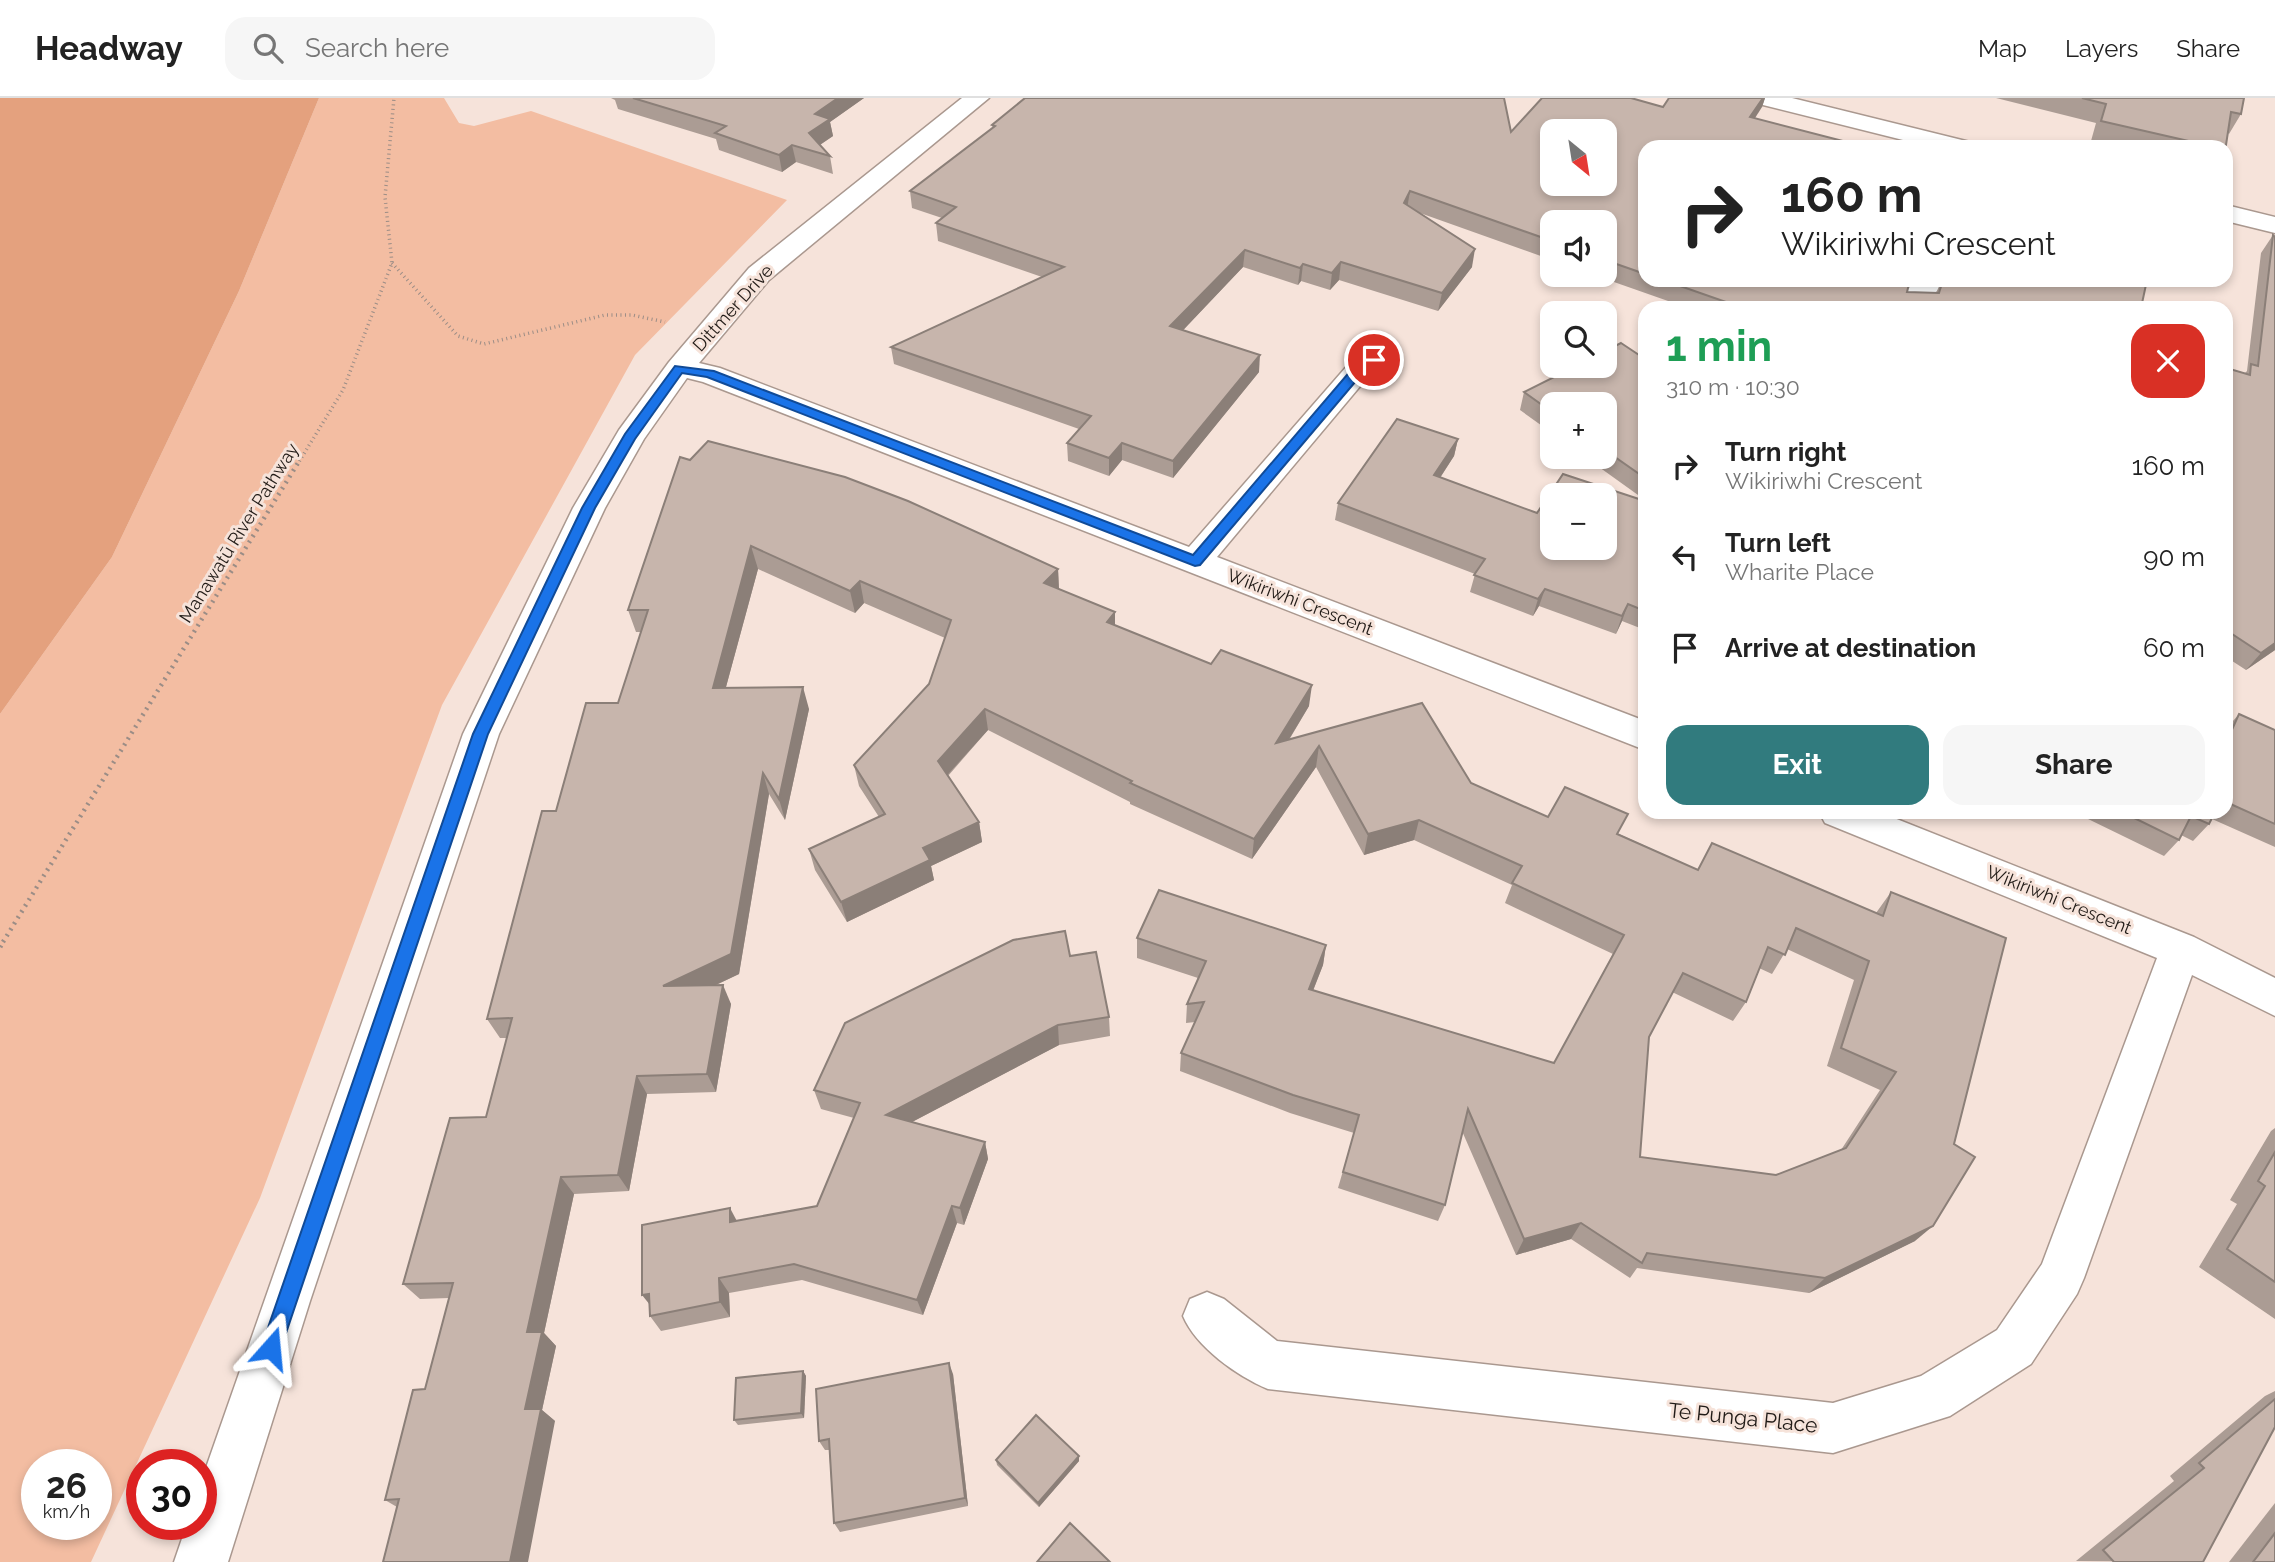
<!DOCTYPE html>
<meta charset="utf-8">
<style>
body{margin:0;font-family:Raleway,sans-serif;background:#f6f6f6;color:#222;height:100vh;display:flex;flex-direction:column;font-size:26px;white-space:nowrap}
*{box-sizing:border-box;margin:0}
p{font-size:23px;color:#767676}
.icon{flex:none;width:38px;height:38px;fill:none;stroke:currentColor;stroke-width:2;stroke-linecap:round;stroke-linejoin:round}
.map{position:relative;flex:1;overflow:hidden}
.sheet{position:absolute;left:1638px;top:203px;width:595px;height:518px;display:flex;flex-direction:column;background:#fff;border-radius:21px;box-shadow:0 4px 10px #0003}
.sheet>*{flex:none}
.hud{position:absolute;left:1638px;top:42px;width:595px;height:147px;border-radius:21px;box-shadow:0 4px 10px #0003;background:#fff;color:#222;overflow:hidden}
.needle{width:46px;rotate:150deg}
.tools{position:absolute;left:1540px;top:21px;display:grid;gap:14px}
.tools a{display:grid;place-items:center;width:77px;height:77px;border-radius:14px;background:#fff;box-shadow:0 4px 10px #0003;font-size:35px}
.speed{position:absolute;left:21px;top:1351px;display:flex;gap:14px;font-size:35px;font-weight:700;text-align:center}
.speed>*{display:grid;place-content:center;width:91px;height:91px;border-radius:50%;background:#fff;box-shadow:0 4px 10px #0003;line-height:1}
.speed small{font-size:18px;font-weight:400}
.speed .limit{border:10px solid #d22;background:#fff;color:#111}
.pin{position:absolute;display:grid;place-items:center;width:60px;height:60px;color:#fff;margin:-30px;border:4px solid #fff;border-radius:50%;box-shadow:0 2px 7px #0007}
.me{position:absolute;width:77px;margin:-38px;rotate:18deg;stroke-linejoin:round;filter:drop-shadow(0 0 5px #0008)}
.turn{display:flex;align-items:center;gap:24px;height:147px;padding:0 28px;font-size:32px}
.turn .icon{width:91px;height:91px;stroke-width:2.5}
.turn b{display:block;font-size:49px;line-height:60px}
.round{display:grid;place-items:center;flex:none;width:74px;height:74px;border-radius:21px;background:#f6f6f6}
.head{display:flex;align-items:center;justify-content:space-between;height:119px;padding:0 28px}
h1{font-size:42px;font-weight:700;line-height:52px;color:#1e9e55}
.cta{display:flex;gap:14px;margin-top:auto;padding:14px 28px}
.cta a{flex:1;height:80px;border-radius:21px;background:#317b7e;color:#fff;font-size:28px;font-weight:700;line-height:80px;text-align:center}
.cta a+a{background:#f6f6f6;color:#222}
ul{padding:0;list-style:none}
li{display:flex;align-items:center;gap:21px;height:91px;padding:0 28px}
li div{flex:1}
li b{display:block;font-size:26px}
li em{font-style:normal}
header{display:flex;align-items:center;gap:42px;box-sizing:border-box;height:98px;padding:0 35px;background:#fff;border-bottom:2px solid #e0e0e0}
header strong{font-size:33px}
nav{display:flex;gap:38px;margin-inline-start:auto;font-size:24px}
.search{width:490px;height:63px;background:#f6f6f6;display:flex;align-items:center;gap:18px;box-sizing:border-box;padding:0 24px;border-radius:21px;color:#767676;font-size:26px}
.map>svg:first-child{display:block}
</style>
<header>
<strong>Headway</strong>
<div class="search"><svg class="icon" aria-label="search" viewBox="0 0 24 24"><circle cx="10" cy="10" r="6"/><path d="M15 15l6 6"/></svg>Search here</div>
<nav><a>Map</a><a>Layers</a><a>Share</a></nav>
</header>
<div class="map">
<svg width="2275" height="1464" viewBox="0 0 2275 1464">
<rect width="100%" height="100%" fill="#f6e3da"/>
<path fill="#f3bda2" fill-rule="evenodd" d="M 319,0 L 444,0 L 459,25 L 474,28 L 531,13 L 787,102 L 635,257 L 442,607 L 260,1100 L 91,1464 L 0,1464 L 0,616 L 112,459 L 239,193 ZM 37,1367 L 96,1367 L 96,1426 L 37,1426 Z"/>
<path fill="#e4a17e" d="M 0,0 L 319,0 L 239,193 L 112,459 L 0,616 Z"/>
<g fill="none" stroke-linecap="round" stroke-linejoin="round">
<g stroke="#aa988f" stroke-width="3">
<g id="minor">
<path d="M 962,0 L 989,0 L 769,182 L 699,265 L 720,270 L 1189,449 L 1347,268 C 1360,259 1368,253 1384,257 L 1389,263 L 1367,280 L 1217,459 L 1645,623 L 1645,652 L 703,284 L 687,280 L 644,341 L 605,410 L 499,636 L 310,1203 L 228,1464 L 174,1464 L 187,1426 L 201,1426 L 201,1384 L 463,636 L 573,410 L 619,332 L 669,264 L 749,170 Z"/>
<path d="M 1751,0 L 1792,0 L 1970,44 L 1973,49 L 1931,49 L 1755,5 Z"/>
<path d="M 2226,107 L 2275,119 L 2275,135 L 2226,123 Z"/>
<path d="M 1918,182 L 1952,182 L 1932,197 L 1929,210 L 1901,210 L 1905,193 Z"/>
<path d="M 1819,714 L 1879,714 L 2194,839 L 2275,880 L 2275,918 L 2192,877 L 2084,1180 L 2077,1196 L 2031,1266 L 1950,1318 L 1833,1355 L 1268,1291 C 1237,1278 1196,1249 1183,1218 L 1190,1201 L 1207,1194 L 1224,1201 L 1277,1243 L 1833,1305 L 1921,1278 L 1997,1232 L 2042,1166 L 2157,860 L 1825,725 Z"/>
</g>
</g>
<g stroke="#9b8d86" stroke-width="3.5" stroke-dasharray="1 3.5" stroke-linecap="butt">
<path d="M 392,165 L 458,238 L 484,246 L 605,217 L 632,217 L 665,224"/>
<path d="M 297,367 L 343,292 L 392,165 L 385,99 L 394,0"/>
</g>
<path stroke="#9b8d86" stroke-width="4.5" stroke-dasharray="2 5" stroke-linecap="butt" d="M 3,844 L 298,365"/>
<path stroke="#9b8d86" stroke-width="5" stroke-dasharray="2 6" stroke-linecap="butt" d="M 0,849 L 4,842"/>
<use href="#minor" fill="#fff" fill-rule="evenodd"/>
</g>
<g fill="#ab9c94" fill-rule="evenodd">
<path d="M 611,0 L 864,0 L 830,24 L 833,38 L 820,47 L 830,58 L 833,76 L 796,64 L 782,74 L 719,52 L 716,41 L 618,11 L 615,2 Z"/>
<path d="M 1669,0 L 1765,0 L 1762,9 L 1645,49 L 1645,182 L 1915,182 L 1909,187 L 1907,194 L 1936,195 L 1942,182 L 1954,186 L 2141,210 L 1688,210 L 1594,177 L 1605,177 L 1605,124 L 1552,124 L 1552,162 L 1420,115 L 1472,169 L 1438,213 L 1339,182 L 1330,192 L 1301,183 L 1298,187 L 1243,169 L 1183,232 L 1259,274 L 1173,380 L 1122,362 L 1109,378 L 1068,363 L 1067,345 L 1079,331 L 894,266 L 891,249 L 1042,179 L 938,143 L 936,125 L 942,120 L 912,110 L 910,93 L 993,30 L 992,27 L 1511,34 L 1663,9 Z"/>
<path d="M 1996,0 L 2244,0 L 2241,16 L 2229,36 L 2228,35 L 2224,49 L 2119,49 L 2091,43 L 2096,25 Z"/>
<path d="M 2273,137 L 2275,552 L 2246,572 L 2226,559 L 2226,278 L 2230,271 L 2245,275 L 2247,273 L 2261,155 Z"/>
<path d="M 1645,261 L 1645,402 L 1585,359 L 1605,359 L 1605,306 L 1552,306 L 1552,335 L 1520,312 L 1524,294 Z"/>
<path d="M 1458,341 L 1454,358 L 1440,380 L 1537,415 L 1645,403 L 1645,532 L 1622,523 L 1616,536 L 1539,508 L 1533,518 L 1470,494 L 1475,476 L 1335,422 L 1338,405 Z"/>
<path d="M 680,359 L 1058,471 L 1059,491 L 1115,527 L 1309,608 L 1289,642 L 1471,685 L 1548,719 L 1619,736 L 1698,772 L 1712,745 L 1876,815 L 1891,794 L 1915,1143 L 1809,1195 L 1637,1170 L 1630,1180 L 1571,1141 L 1516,1157 L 1462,1033 L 1445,1107 L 1438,1123 L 1338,1090 L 1354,1035 L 1290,1015 L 1180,973 L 1181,955 L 1195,924 L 1186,925 L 1187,906 L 1198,880 L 1137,860 L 1137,840 L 1326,847 L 1323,867 L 1313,893 L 1554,965 L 1613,856 L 1505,805 L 1512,787 L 1414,742 L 1364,757 L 1316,669 L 1252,761 L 1130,706 L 1130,704 L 988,632 L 948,678 L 979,724 L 982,744 L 931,768 L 934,782 L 847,824 L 815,772 L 809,751 L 879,719 L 859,688 L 854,667 L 929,586 L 945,540 L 864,505 L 855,515 L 758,471 L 726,589 L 809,611 L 785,722 L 769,696 L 739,876 L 716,887 L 731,906 L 716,994 L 647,996 L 629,1093 L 574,1096 L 544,1235 L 556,1248 L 542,1312 L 555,1323 L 397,1409 L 385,1402 L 425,1291 L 449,1200 L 420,1201 L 403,1186 L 486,1019 L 507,940 L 500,940 L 487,921 L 556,713 L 618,605 L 641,534 L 636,534 L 628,512 ZM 1787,851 L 1854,882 L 1827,968 L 1880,992 L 1841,1052 L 1776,1077 L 1640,1059 L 1649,939 L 1672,894 L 1733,923 L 1746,904 L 1759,870 L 1772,876 Z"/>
<path d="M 2239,616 L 2275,632 L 2275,749 L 2212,721 L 2209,726 L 2193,743 L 2181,737 L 2179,742 L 2164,758 L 2086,720 L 2089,714 L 2226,714 L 2226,631 Z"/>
<path d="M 1070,858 L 1109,919 L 1110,938 L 1059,947 L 912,1024 L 985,1044 L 988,1061 L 964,1127 L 957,1125 L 923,1217 L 802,1182 L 729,1195 L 730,1219 L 661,1233 L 650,1218 L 737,1123 L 817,1108 L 854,1020 L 821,1011 L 814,992 Z"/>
<path d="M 2275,1030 L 2275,1221 L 2199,1169 L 2237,1106 L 2230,1102 L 2271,1033 Z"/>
<path d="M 803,1273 L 806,1278 L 804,1320 L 738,1327 L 734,1322 Z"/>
<path d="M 953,1276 L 968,1408 L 840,1434 L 834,1425 L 829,1352 L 825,1352 L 819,1343 Z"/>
<path d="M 2275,1293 L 2275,1329 L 2203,1464 L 2076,1463 L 2174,1383 L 2170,1378 L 2265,1298 Z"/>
<path d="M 996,1362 L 1079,1363 L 1039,1409 L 997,1367 Z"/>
<path d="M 2275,1405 L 2275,1464 L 2229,1464 Z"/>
</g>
<g fill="#8b7f78">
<path d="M 838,0 L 864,0 L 830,24 L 833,38 L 812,52 L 809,35 L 815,16 Z"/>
<path d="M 1763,0 L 1765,0 L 1762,9 L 1745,36 L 1750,19 Z"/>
<path d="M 792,47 L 796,64 L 782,74 L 779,57 Z"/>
<path d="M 1410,93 L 1407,111 L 1404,105 Z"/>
<path d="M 1475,151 L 1472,169 L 1438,213 L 1442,195 Z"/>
<path d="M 1245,152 L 1243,169 L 1170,246 L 1170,228 Z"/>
<path d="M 1341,164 L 1339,182 L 1330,192 L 1332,175 Z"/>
<path d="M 1303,166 L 1301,183 L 1298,187 L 1300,170 Z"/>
<path d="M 1260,257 L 1259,274 L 1173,380 L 1173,363 Z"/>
<path d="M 1458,341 L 1454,358 L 1430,395 L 1434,377 Z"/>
<path d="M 1122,345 L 1122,362 L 1109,378 L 1109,360 Z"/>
<path d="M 751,448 L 758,471 L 720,611 L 713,590 Z"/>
<path d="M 1058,471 L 1059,493 L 1044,485 Z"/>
<path d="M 860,483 L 864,505 L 855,515 L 850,493 Z"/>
<path d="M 1545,491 L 1539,508 L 1533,518 L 1538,501 Z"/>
<path d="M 1628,506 L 1622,523 L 1616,536 L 1622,518 Z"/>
<path d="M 1115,514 L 1115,536 L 1107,524 Z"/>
<path d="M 2275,545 L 2275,552 L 2246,572 L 2261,555 Z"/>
<path d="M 1312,587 L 1309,608 L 1274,666 L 1276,645 Z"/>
<path d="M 803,589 L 809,611 L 785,722 L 779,701 Z"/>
<path d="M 985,611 L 988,632 L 941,684 L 938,663 Z"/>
<path d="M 1319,648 L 1316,669 L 1252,761 L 1254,741 Z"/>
<path d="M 763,675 L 769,696 L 739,876 L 673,907 L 663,888 Z"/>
<path d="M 1419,722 L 1414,742 L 1364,757 L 1368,736 Z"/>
<path d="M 979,724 L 982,744 L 931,768 L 934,782 L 847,824 L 841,804 L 923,750 Z"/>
<path d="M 1326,847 L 1323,867 L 1306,910 L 1309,891 Z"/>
<path d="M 723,887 L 731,906 L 716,994 L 707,976 Z"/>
<path d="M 1058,927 L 1059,947 L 891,1035 L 886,1017 Z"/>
<path d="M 637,978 L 647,996 L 629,1093 L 618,1077 Z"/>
<path d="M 985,1044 L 988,1061 L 964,1127 L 960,1110 Z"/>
<path d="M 561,1079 L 574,1096 L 544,1235 L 556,1248 L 542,1312 L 555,1323 L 528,1464 L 510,1464 L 525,1311 L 527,1234 Z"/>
<path d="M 952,1108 L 957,1125 L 923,1217 L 917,1202 Z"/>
<path d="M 730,1110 L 739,1127 L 730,1124 Z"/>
<path d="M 1581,1125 L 1571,1141 L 1516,1157 L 1524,1141 Z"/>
<path d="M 1933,1128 L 1915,1143 L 1809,1195 L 1825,1180 Z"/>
<path d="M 719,1180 L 729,1195 L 730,1219 L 720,1204 Z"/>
<path d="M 649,1196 L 654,1212 L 642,1197 Z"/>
<path d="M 949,1265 L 953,1276 L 968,1408 L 965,1400 Z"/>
<path d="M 803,1273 L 806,1278 L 804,1320 L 801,1315 Z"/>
<path d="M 1079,1358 L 1079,1363 L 1039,1409 L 1038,1405 Z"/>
</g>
<g fill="#c7b5ac" stroke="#8b7f78" stroke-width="2" fill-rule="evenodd">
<path d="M 633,0 L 838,0 L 815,16 L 830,21 L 809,35 L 830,58 L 792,47 L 779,57 L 715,35 L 726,28 Z"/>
<path d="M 1025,0 L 1504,0 L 1511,34 L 1542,0 L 1631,0 L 1663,9 L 1669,0 L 1763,0 L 1750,19 L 1866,49 L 1645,49 L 1645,176 L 1605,162 L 1605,124 L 1552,124 L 1552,143 L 1410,93 L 1404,105 L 1475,151 L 1442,195 L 1341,164 L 1332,175 L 1303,166 L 1300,170 L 1245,152 L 1170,228 L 1260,257 L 1173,363 L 1122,345 L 1109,360 L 1067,345 L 1091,318 L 891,249 L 1064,169 L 936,125 L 956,109 L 910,93 L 995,28 L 992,27 ZM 1552,33 L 1605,33 L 1605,86 L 1552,86 Z"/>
<path d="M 2082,0 L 2244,0 L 2241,16 L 2231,14 L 2226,47 L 2206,47 L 2101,23 L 2106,6 Z"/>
<path d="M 2273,137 L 2275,139 L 2275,545 L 2261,555 L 2226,532 L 2226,293 L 2230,271 L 2250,277 L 2251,266 L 2258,268 Z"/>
<path d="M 1663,182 L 1910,182 L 1907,194 L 1939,195 L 1943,182 L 1956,182 L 1954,186 L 1961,182 L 2147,182 L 2141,210 L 1743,210 Z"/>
<path d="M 1621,245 L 1645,261 L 1645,380 L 1605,352 L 1605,306 L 1552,306 L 1552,314 L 1524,294 L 1576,268 L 1605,268 L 1605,253 Z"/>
<path d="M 1397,321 L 1458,341 L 1434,377 L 1537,415 L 1563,376 L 1645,403 L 1645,513 L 1628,506 L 1622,518 L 1545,491 L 1538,501 L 1474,477 L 1485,461 L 1338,405 ZM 1552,397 L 1605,397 L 1605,450 L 1552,450 Z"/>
<path d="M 708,343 L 845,379 L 908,403 L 1058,471 L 1044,485 L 1115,514 L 1107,524 L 1211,566 L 1221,552 L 1312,587 L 1276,645 L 1422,605 L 1471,685 L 1548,719 L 1565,689 L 1628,716 L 1617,736 L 1698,772 L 1712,745 L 1883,818 L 1891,794 L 2006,840 L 1954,1046 L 1975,1059 L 1933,1128 L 1825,1180 L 1647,1155 L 1642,1165 L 1581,1125 L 1524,1141 L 1468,1011 L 1445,1107 L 1343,1074 L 1359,1017 L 1293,997 L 1181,955 L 1204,904 L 1187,906 L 1206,863 L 1137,840 L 1159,792 L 1326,847 L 1309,891 L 1554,965 L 1624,837 L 1512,785 L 1522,768 L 1419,722 L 1368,736 L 1319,648 L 1254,741 L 1130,685 L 1132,683 L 985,611 L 938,663 L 979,724 L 923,750 L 930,762 L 841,804 L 809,751 L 885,716 L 854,667 L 929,586 L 951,522 L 860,483 L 850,493 L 751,448 L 713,590 L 803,589 L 779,701 L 763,675 L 731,856 L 663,888 L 723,887 L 707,976 L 637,978 L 618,1077 L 561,1079 L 527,1234 L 542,1234 L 525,1311 L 541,1311 L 510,1464 L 383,1464 L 399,1401 L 385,1402 L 413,1292 L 425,1291 L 453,1185 L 403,1186 L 450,1020 L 486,1019 L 512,920 L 487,921 L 542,713 L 556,713 L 586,605 L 618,605 L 648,512 L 628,512 L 680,359 L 690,362 ZM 1796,830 L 1869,863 L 1841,950 L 1896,974 L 1846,1050 L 1776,1077 L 1640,1059 L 1649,939 L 1683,875 L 1746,904 L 1768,849 L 1785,857 Z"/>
<path d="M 2239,616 L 2275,632 L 2275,726 L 2226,704 L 2226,645 Z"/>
<path d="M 2122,714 L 2215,714 L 2209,726 L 2191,718 L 2179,742 Z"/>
<path d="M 1065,833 L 1070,858 L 1096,854 L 1109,919 L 1058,927 L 886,1017 L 985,1044 L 960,1110 L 952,1108 L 917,1202 L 794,1166 L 719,1180 L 720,1204 L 650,1218 L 649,1196 L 642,1197 L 642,1127 L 730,1110 L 730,1124 L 817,1108 L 860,1005 L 814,992 L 845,925 L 1013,842 Z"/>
<path d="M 2275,1054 L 2275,1184 L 2227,1151 L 2265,1088 L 2258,1083 Z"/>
<path d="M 949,1265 L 965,1400 L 834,1425 L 829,1341 L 819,1343 L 816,1291 Z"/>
<path d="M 803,1273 L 801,1315 L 734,1322 L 736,1280 Z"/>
<path d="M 2275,1301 L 2275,1329 L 2203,1464 L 2114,1464 L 2103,1452 L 2204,1370 L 2199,1365 Z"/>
<path d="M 1036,1317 L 1079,1358 L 1038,1405 L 996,1362 Z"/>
<path d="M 1070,1425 L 1110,1464 L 1037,1464 Z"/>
<path d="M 2275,1435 L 2275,1464 L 2253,1464 Z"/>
</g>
<path fill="#1a73e8" stroke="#114b97" stroke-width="2" d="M 1370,260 L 1380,262 L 1361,277 L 1200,467 L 1195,468 L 707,279 L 682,275 L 635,341 L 595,410 L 488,636 L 281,1250 L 278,1257 L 271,1260 L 264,1257 L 261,1250 L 473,636 L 582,410 L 625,336 L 675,268 L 714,273 L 1193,457 L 1352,271 Z"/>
<g text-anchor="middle" stroke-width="6" stroke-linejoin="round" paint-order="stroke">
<g font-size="18" fill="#211b17" stroke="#f6e3da">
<text transform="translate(733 210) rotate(-48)" y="6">Dittmer Drive</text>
<text transform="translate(239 435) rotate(-58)" y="6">Manawatū River Pathway</text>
<text transform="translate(1300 504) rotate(21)" y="6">Wikiriwhi Crescent</text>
<text transform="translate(2059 802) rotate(22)" y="6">Wikiriwhi Crescent</text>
</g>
<g font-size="21" fill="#211b17" stroke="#f6e3da">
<text transform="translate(1743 1320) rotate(6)" y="7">Te Punga Place</text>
</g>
</g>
</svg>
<div class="tools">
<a><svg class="needle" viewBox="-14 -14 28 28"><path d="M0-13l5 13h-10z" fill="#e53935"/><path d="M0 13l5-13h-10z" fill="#767676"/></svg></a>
<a><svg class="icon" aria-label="sound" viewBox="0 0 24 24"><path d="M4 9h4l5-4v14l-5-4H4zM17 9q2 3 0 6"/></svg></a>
<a><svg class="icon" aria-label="search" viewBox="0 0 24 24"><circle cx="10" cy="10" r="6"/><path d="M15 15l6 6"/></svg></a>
<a>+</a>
<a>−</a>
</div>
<div class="speed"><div>26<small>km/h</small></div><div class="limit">30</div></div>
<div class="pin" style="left:1374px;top:262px;background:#d93025"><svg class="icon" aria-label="arrive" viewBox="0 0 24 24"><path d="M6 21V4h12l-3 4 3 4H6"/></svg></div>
<svg class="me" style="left:271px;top:1250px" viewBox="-20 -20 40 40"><path d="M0-17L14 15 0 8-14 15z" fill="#1a73e8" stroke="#fff" stroke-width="4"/></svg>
<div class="hud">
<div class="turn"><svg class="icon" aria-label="right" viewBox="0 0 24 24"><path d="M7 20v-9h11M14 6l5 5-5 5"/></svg><div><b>160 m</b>Wikiriwhi Crescent</div></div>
</div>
<section class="sheet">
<div class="head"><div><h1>1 min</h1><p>310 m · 10:30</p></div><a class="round" style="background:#d93025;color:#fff"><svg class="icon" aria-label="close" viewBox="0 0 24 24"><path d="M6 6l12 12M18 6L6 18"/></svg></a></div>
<ul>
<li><svg class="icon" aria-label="right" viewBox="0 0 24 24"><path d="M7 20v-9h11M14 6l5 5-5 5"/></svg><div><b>Turn right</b><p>Wikiriwhi Crescent</p></div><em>160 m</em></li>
<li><svg class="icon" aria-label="left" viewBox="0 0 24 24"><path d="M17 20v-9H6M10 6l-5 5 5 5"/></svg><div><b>Turn left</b><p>Wharite Place</p></div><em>90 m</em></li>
<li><svg class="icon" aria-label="arrive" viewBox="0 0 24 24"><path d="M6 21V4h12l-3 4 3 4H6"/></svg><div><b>Arrive at destination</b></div><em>60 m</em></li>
</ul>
<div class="cta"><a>Exit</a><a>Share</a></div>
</section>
</div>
